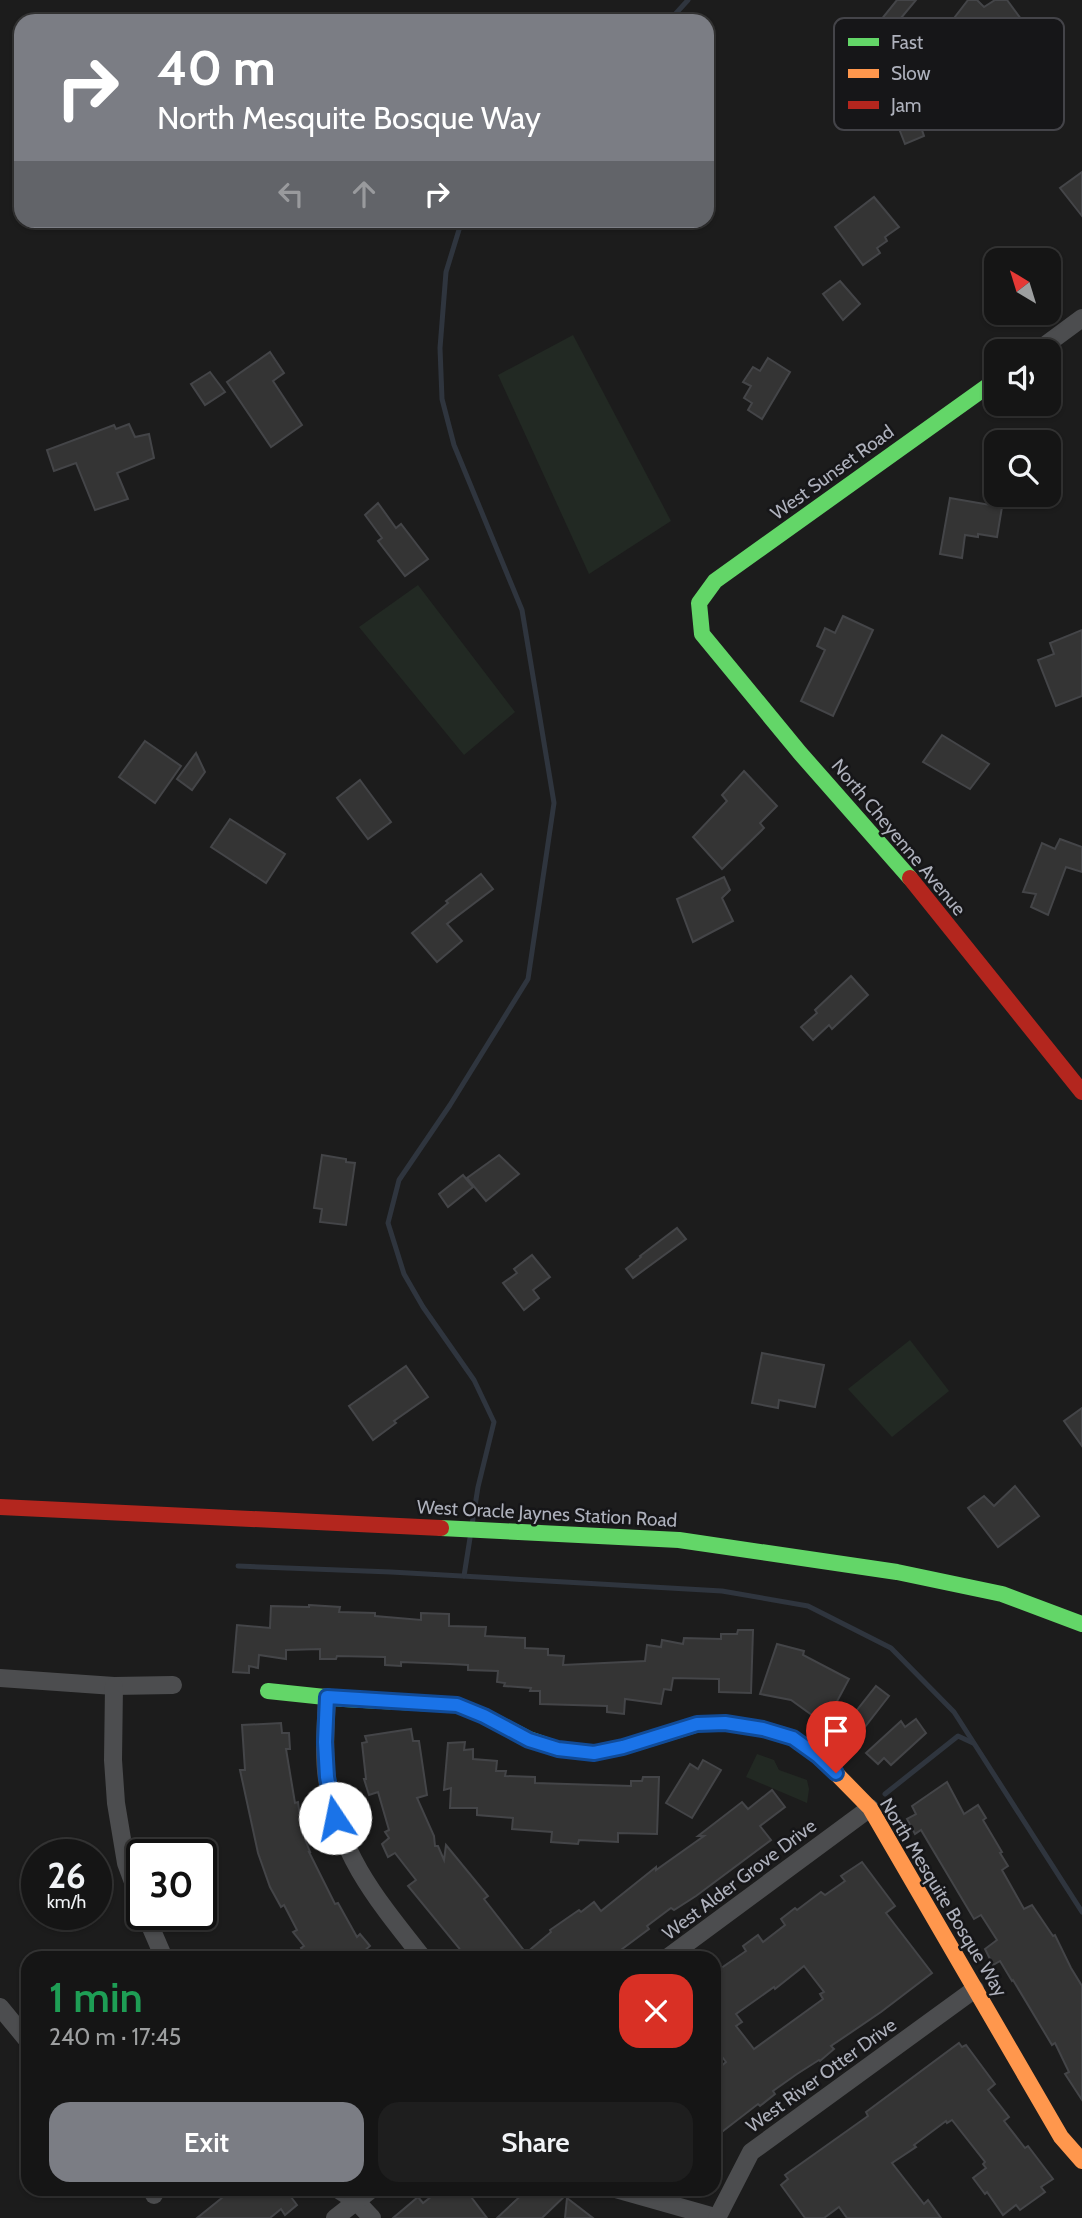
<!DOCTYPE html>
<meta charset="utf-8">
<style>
body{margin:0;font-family:Cabin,sans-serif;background:#1e1e1e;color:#f1f3f6;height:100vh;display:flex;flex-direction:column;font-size:26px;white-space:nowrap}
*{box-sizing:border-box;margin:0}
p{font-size:23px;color:#9d9fa0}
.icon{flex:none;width:38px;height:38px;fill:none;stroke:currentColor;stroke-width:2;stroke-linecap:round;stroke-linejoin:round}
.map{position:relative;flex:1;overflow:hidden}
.details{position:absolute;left:21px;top:1951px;width:700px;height:245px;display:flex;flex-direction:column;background:#151515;border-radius:21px;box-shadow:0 2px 5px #0004,0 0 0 2px #343434}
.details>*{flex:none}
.top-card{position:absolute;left:14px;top:14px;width:700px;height:214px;border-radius:21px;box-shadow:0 2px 5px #0004,0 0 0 2px #343434;background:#7b7d84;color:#fff;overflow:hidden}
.needle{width:46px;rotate:322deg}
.fabs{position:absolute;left:984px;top:248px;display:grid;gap:14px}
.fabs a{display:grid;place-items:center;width:77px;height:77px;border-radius:14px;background:#151515;box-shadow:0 2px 5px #0004,0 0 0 2px #343434;font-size:35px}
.speed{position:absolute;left:21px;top:1839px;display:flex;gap:14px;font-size:35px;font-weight:700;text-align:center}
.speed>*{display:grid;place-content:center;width:91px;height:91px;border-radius:50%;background:#151515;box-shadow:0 2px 5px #0004,0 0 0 2px #343434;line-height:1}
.speed small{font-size:18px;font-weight:400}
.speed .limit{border:4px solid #111;border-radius:10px;background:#fff;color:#111}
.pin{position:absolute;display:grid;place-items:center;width:60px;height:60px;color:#fff;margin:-72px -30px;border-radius:50% 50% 50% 0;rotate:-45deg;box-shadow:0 0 7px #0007}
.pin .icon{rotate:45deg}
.me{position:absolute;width:77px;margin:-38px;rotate:349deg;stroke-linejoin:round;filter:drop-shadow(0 0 5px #0008)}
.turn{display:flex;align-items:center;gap:24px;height:147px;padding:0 28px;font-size:32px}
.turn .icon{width:91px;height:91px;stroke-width:2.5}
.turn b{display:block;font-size:49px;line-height:60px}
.lanes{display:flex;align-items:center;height:66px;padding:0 28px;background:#0003;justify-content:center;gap:35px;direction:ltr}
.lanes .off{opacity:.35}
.round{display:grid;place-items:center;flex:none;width:74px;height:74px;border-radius:21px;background:#1e1e1e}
.headline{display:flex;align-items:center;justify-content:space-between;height:119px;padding:0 28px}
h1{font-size:42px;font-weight:600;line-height:52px;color:#1e9e55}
.primary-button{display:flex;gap:14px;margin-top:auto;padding:14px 28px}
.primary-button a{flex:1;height:80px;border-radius:21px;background:#7b7d84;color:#fff;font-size:28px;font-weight:600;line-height:80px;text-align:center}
.primary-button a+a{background:#1e1e1e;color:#f1f3f6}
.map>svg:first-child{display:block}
</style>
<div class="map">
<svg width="1082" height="2218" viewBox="0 0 1082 2218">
<rect width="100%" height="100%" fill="#1c1c1c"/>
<g fill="#222923">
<path d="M 573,335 L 671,521 L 589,574 L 498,375 Z"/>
<path d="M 418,585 L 515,712 L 464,755 L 359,627 Z"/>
<path d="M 910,1340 L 949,1391 L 892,1437 L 848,1389 Z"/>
<path d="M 757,1754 L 774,1760 L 779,1770 L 807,1780 L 809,1789 L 807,1803 L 746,1777 Z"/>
</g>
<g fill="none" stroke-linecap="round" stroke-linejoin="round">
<g stroke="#2f353e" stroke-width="5">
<path d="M 669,21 L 688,0"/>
<path d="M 462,220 L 446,272 L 440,348 L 442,399 L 454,445 L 522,610 L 554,803 L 528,979 L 450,1105 L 399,1180 L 388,1223 L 404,1274 L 423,1307 L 474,1380 L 494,1422 L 478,1487 L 472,1525"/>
<path d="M 238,1566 L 391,1572 L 722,1591 L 808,1606 L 891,1648 L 954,1712 L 1082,1912"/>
<path d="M 464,1576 L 470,1538"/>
<path d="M 885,1794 L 958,1736 L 973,1743"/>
</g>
</g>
<g fill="#343434" stroke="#444548" stroke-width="2" fill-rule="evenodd">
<path d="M 897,0 L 916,0 L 891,30 L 880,21 Z"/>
<path d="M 968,0 L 977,0 L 984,7 L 995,0 L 1007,0 L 1021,19 L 966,58 L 954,44 L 958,42 L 953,35 L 957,32 L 951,22 Z"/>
<path d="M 940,74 L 949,97 L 945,99 L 950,111 L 920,124 L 924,136 L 905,144 L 888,100 L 900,95 L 899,90 Z"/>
<path d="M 1082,172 L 1082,216 L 1060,188 Z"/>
<path d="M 874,197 L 899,227 L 885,237 L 887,241 L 877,248 L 880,253 L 863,265 L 835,227 Z"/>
<path d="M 840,281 L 860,304 L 843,320 L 823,294 Z"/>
<path d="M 270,352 L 284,373 L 273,381 L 302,425 L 271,447 L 227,382 Z"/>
<path d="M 768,358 L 790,372 L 762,419 L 748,410 L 752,403 L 744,398 L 751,386 L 743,382 L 753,367 L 760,371 Z"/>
<path d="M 210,372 L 225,392 L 205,405 L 191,384 Z"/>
<path d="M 129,424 L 135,437 L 149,434 L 154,458 L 117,473 L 128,499 L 95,510 L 76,463 L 54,471 L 47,450 L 114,425 L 116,429 Z"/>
<path d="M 950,498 L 1002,507 L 997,537 L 978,534 L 978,537 L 965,535 L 962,558 L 940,554 Z"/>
<path d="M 378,503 L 396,528 L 401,524 L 428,559 L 405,576 L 378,541 L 382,538 L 365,515 Z"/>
<path d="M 843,616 L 873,630 L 833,716 L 801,701 L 825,650 L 817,646 L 825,628 L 835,633 Z"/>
<path d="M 1082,630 L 1082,696 L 1056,706 L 1038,660 L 1054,654 L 1050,643 Z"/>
<path d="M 942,735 L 989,764 L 970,789 L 923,762 Z"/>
<path d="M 145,741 L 181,766 L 155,803 L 119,777 Z"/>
<path d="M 196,753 L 205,772 L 192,790 L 177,779 Z"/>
<path d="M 744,771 L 777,806 L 760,823 L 764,828 L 722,869 L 693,837 L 727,801 L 722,795 Z"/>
<path d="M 360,780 L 391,822 L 368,839 L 337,798 Z"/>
<path d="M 230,819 L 285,854 L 266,883 L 211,847 Z"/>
<path d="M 1060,839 L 1082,847 L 1082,872 L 1066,867 L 1048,915 L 1031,907 L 1036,894 L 1023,892 L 1042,843 L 1055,849 Z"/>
<path d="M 481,874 L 493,889 L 447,924 L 462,941 L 437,962 L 412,933 L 448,903 L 446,901 Z"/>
<path d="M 724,877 L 730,890 L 722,898 L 733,921 L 693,942 L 677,899 Z"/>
<path d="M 851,976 L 868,995 L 832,1029 L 829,1025 L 813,1040 L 801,1027 L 817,1013 L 815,1010 Z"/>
<path d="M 322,1155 L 346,1159 L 346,1162 L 355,1163 L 346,1225 L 320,1222 L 322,1209 L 314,1208 Z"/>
<path d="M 499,1155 L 519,1174 L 486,1201 L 467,1178 Z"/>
<path d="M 463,1175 L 473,1187 L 448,1207 L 439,1194 Z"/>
<path d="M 677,1228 L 686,1239 L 633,1278 L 626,1269 L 641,1257 L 640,1256 Z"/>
<path d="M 532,1255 L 550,1277 L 533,1290 L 539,1298 L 524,1310 L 503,1283 L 517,1273 L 514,1269 Z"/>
<path d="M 762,1353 L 824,1365 L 815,1407 L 779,1400 L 778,1408 L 752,1403 Z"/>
<path d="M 406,1366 L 428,1397 L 394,1421 L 396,1423 L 373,1440 L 349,1406 Z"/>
<path d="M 1082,1408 L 1082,1446 L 1064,1421 Z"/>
<path d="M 1015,1486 L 1039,1516 L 998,1547 L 968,1508 L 984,1496 L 994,1506 Z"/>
<path d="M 309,1605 L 340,1607 L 339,1612 L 375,1613 L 375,1616 L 421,1620 L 421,1613 L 449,1614 L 449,1626 L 486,1627 L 485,1636 L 525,1638 L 525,1648 L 548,1649 L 548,1655 L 564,1656 L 563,1665 L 645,1661 L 647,1645 L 661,1647 L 662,1640 L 683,1644 L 684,1638 L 721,1639 L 721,1634 L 737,1634 L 738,1630 L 753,1630 L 751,1693 L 719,1692 L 719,1679 L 673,1678 L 671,1690 L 664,1689 L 661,1704 L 625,1699 L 624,1714 L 607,1712 L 607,1706 L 540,1704 L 540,1691 L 530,1691 L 531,1688 L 504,1686 L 505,1683 L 497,1682 L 498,1671 L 468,1670 L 468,1665 L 450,1664 L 401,1662 L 401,1666 L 385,1665 L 385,1657 L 337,1656 L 336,1659 L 320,1659 L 320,1649 L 286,1650 L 286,1659 L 259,1655 L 258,1668 L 249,1666 L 249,1673 L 233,1672 L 237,1625 L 270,1628 L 271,1606 L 309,1607 Z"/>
<path d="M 777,1644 L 804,1651 L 803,1655 L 849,1679 L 826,1722 L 817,1716 L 816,1718 L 791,1700 L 760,1694 Z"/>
<path d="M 876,1686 L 889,1696 L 854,1741 L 842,1729 Z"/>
<path d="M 916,1719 L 926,1733 L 891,1765 L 884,1758 L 878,1764 L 866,1753 L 901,1721 L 905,1727 Z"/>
<path d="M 281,1723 L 282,1733 L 289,1733 L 290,1749 L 286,1749 L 295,1803 L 298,1802 L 302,1831 L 310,1852 L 309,1852 L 335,1904 L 338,1903 L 357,1937 L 360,1934 L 370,1946 L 356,1958 L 308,1958 L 301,1948 L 304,1946 L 293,1932 L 297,1930 L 284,1905 L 281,1907 L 270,1887 L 258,1853 L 240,1770 L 245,1770 L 242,1725 Z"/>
<path d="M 411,1729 L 413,1741 L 419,1741 L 427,1795 L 417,1798 L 434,1836 L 435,1846 L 438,1846 L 444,1860 L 446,1845 L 488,1896 L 484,1899 L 526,1953 L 551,1932 L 550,1930 L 579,1910 L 581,1912 L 594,1902 L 601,1911 L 656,1867 L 656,1870 L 704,1836 L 698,1836 L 742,1802 L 748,1809 L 772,1790 L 785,1807 L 760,1826 L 771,1840 L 696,1896 L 674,1910 L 671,1908 L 647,1926 L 649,1929 L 610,1958 L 465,1958 L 459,1948 L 408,1886 L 416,1880 L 395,1853 L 388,1857 L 382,1844 L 389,1838 L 385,1832 L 389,1830 L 378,1792 L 369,1795 L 364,1779 L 366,1779 L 362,1743 L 367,1742 L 365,1736 Z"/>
<path d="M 465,1742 L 464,1750 L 473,1749 L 473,1759 L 497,1761 L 496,1771 L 506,1771 L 505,1776 L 535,1777 L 535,1783 L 631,1786 L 631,1781 L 642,1781 L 643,1777 L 659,1777 L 657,1834 L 618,1833 L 618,1842 L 579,1840 L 578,1844 L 551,1842 L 552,1832 L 512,1829 L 513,1818 L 477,1815 L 477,1808 L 450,1808 L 451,1788 L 444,1790 L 448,1743 Z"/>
<path d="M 703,1760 L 721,1770 L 692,1818 L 666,1803 L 690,1764 L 698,1769 Z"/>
<path d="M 947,1782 L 964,1814 L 978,1805 L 986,1818 L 983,1820 L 1002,1852 L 1000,1853 L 1008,1866 L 1002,1870 L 1024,1909 L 1032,1905 L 1053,1936 L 1055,1935 L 1071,1968 L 1082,1986 L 1082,2100 L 1065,2074 L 1069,2072 L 1055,2043 L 1052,2045 L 1013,1980 L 1012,1981 L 1000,1961 L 993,1965 L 985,1949 L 997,1940 L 981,1915 L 974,1919 L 921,1830 L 915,1834 L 907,1819 L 916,1814 L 912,1806 Z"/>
<path d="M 862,1862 L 895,1906 L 886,1913 L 932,1973 L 881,2012 L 831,2046 L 834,2049 L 820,2061 L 819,2060 L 797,2074 L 773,2091 L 775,2094 L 760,2106 L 758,2104 L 714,2138 L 714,2072 L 726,2062 L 714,2046 L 714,1973 L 746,1951 L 743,1946 L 758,1935 L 763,1942 L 785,1925 L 781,1919 L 795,1908 L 797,1910 L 821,1892 L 825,1895 L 845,1881 L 841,1876 ZM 804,1966 L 824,1992 L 820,1994 L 823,1999 L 754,2049 L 736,2026 L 742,2022 L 736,2014 L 774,1987 L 775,1989 Z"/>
<path d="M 959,2043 L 962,2047 L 966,2045 L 995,2084 L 988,2090 L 1009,2117 L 1004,2121 L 1025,2148 L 1028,2146 L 1053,2179 L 1041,2187 L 1045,2192 L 1020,2210 L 1016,2205 L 1003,2215 L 987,2192 L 985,2194 L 973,2178 L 986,2168 L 983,2164 L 985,2162 L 952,2120 L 947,2123 L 946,2121 L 914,2145 L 916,2147 L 892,2163 L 924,2204 L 928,2200 L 941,2218 L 847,2218 L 839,2207 L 824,2218 L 805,2218 L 781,2185 L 788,2179 L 785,2175 L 868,2116 L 866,2112 Z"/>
<path d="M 233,2189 L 302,2189 L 291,2197 L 297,2205 L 285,2215 L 281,2209 L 270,2218 L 197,2218 Z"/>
<path d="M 441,2189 L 465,2189 L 487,2218 L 393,2218 L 418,2197 L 423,2203 Z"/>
<path d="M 528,2189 L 572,2189 L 542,2218 L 497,2218 Z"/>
<path d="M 567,2198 L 593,2218 L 565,2218 Z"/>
</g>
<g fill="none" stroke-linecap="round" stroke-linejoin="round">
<g stroke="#4c4d4f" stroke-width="18">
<path d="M 1036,352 L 1082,318"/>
<path d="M 0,1678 L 114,1686 L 173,1685"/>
<path d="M 114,1686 L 113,1760 L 116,1803 L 126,1863 L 142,1906"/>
<path d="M 327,1697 C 326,1724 323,1752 327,1779 C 338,1854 378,1901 423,1958"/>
<path d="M 145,1914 L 164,1958"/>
<path d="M 667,1958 L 870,1808"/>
<path d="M 0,2007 L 28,2041"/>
<path d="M 154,2189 L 154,2195"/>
<path d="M 337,2189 L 356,2201 L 372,2218"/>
<path d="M 616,2189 L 718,2218"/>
<path d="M 335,2218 L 372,2189"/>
<path d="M 717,2218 L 751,2152 L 975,1989"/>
</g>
<g stroke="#63d668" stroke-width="16">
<path d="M 910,878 L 800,753 L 702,634 L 699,603 L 715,581 L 996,380"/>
<path d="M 441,1528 L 679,1540 L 897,1572 L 1002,1594 L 1082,1624"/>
<path d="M 268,1691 L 344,1699 L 457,1705 L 484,1716 L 529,1739 L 558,1749 L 594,1753 L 623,1747 L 698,1724"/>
</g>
<path stroke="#ff974d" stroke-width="16" d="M 698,1724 L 725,1723 L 763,1729 L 793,1738 L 819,1756 L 870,1808 L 1061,2137 L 1082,2161"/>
<g stroke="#b3261e" stroke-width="16">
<path d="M 910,878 L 1082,1092"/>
<path d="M 0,1507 L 441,1528"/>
</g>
</g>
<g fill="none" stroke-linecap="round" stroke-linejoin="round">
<g stroke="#114b97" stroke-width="18">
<path id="route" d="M 335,1818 L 327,1777 L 325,1742 L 327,1697 L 457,1705 L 484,1716 L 529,1740 L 558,1749 L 594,1753 L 623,1747 L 697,1724 L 725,1723 L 763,1729 L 793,1738 L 818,1756 L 836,1773"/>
</g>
<use href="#route" stroke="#1a73e8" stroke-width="12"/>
</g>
<g text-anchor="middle" stroke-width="5" stroke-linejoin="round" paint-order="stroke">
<g font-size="19" fill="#aeb1bc" stroke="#161618">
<text transform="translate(832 472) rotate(-36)" y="7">West Sunset Road</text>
<text transform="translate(899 837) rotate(50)" y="7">North Cheyenne Avenue</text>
<text transform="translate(547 1513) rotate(3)" y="7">West Oracle Jaynes Station Road</text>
<text transform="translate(739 1879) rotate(-37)" y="7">West Alder Grove Drive</text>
<text transform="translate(944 1897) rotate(59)" y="7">North Mesquite Bosque Way</text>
<text transform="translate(821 2075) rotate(-36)" y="7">West River Otter Drive</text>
</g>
</g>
<rect x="834" y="18" width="230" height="112" rx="10" fill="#161618" stroke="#444449" stroke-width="2"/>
<rect x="848" y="38" width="31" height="8" fill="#63d668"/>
<rect x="848" y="69" width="31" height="9" fill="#ff974d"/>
<rect x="848" y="101" width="31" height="8" fill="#b3261e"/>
<g font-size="19" fill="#aeb1bc">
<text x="891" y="49">Fast</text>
<text x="891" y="80">Slow</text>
<text x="891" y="112">Jam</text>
</g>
</svg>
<div class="fabs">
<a><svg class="needle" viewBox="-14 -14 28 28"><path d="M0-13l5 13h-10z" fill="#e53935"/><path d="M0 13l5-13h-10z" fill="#9d9fa0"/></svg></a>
<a><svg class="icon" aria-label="sound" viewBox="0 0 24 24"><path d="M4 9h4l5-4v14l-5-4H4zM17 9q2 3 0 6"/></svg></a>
<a><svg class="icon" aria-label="search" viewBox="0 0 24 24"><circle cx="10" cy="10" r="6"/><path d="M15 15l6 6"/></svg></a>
</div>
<div class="speed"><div>26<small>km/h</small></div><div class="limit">30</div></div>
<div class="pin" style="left:836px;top:1773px;background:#d93025"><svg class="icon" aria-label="arrive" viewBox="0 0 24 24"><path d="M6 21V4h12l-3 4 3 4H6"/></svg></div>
<svg class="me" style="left:335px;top:1818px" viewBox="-20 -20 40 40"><circle r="19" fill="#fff"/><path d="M0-13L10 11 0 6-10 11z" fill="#1a73e8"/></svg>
<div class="top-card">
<div class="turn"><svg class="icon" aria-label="right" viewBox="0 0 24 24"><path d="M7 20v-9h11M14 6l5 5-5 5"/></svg><div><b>40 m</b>North Mesquite Bosque Way</div></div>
<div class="lanes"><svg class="icon off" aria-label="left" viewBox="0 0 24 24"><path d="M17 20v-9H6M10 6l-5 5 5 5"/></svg><svg class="icon off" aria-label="ahead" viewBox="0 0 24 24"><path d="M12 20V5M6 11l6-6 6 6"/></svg><svg class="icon" aria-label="right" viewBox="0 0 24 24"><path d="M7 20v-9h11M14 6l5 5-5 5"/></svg></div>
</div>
<section class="details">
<div class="headline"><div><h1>1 min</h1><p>240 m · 17:45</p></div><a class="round" style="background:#d93025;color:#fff"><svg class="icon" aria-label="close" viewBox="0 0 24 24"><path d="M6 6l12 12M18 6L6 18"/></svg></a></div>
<div class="primary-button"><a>Exit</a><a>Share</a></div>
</section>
</div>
